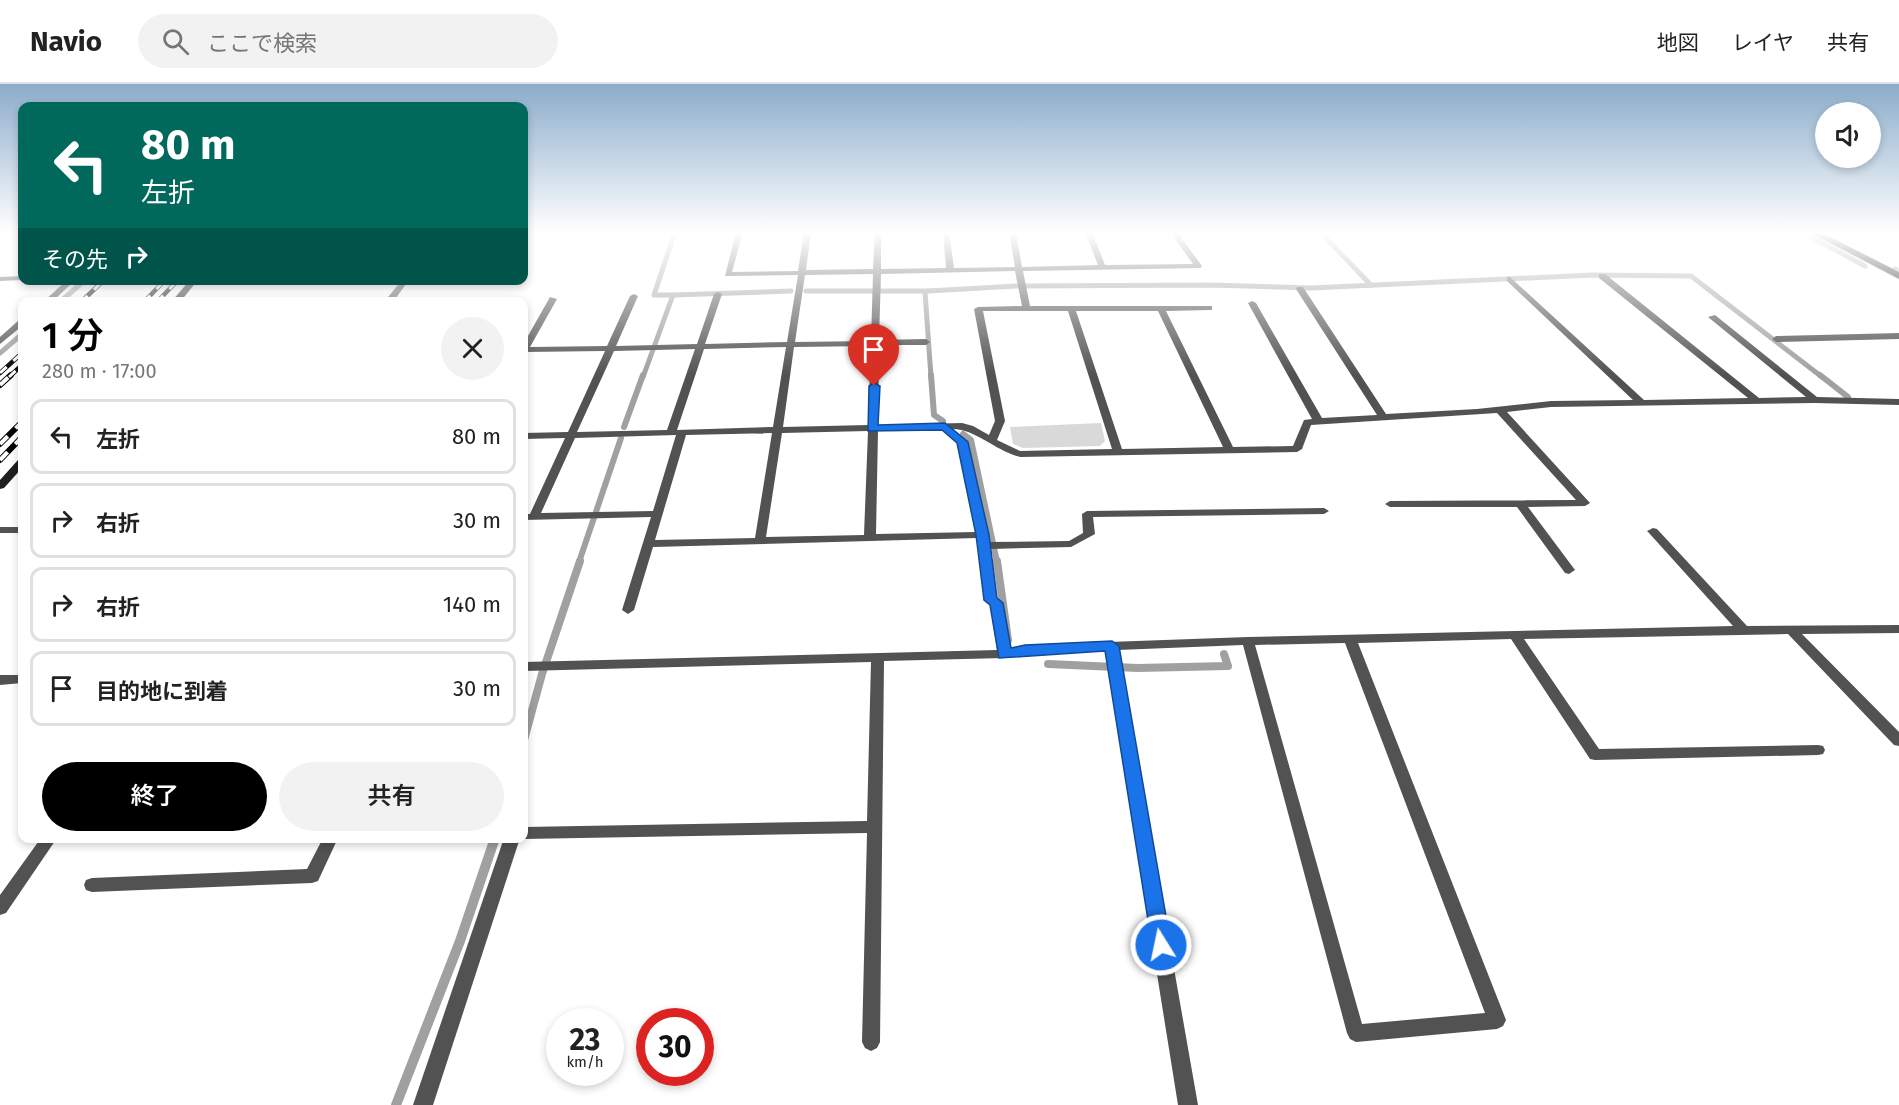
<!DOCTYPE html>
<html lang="ja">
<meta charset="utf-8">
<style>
body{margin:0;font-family:"Fira Sans","Noto Sans JP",sans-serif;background:#f2f2f2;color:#222;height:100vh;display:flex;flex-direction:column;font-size:22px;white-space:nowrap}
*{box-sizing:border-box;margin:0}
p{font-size:20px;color:#767676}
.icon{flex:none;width:33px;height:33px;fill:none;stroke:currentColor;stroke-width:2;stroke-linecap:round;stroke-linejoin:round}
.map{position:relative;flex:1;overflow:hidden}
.panel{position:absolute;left:18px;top:213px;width:510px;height:546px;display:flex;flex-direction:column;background:#fff;border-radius:12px;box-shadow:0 3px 9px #0003}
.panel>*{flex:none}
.hud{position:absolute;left:18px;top:18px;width:510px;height:183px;border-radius:12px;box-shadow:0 3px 9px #0003;background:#00695c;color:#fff;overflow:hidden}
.controls{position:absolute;left:1815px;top:18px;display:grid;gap:12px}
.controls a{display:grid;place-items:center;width:66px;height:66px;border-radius:50%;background:#fff;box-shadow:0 3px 9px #0003;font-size:30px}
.speed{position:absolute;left:546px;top:924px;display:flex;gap:12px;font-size:30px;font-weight:700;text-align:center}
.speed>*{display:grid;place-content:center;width:78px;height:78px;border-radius:50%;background:#fff;box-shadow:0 3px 9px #0003;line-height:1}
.speed small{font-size:15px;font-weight:400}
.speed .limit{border:9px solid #d22;background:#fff;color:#111}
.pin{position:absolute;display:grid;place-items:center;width:51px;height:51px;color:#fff;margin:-62px -26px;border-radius:50% 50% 50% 0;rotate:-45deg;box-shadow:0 0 6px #0007}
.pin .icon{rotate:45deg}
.me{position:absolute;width:66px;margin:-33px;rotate:350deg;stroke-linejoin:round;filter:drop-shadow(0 0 4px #0008)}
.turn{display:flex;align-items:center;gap:21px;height:126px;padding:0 24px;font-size:27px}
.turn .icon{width:78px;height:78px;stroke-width:2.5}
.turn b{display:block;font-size:42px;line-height:51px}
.then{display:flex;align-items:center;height:57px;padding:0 24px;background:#0003;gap:12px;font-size:22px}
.round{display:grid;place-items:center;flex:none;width:63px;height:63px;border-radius:32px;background:#f2f2f2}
.head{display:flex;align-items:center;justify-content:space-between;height:102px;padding:0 24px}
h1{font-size:36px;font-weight:600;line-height:45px;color:#000}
.action{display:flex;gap:12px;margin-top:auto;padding:12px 24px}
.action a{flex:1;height:69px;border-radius:36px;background:#000;color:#fff;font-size:24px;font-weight:600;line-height:69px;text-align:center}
.action a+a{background:#f2f2f2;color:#222}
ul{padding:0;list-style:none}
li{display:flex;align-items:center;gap:18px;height:75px;margin:0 12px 9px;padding:0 12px;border:3px solid #e0e0e0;border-radius:12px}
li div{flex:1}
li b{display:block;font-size:22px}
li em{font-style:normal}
header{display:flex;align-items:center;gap:36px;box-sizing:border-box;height:84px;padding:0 30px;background:#fff;border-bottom:2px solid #e0e0e0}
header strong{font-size:28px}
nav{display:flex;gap:33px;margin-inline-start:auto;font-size:21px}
.search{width:420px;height:54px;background:#f2f2f2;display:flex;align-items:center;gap:15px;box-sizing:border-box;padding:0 21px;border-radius:33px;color:#767676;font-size:22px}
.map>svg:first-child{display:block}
</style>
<header>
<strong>Navio</strong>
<div class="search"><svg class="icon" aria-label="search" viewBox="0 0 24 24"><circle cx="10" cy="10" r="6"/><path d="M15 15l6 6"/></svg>ここで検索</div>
<nav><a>地図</a><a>レイヤ</a><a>共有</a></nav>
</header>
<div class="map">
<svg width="1899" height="1021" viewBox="0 0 1899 1021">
<rect width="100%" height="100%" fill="#fff"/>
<path fill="#d9d9d9" d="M 1101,339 L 1105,357 L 1100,362 L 1023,364 L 1013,360 L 1010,343 Z"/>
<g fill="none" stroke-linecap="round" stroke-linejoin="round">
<g stroke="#a0a0a0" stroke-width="5">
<path d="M 1320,148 L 1371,201"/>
<path d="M 1802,148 L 1865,182"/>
<path d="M 1895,185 L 1899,187"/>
<path d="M 806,207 L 928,207 L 1016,202 L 1211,201 L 1311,204 L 1592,191 L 1691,192 L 1822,293"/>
<path d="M 928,207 L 925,208 L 931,293"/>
<path d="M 673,211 L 791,207"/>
<path d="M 60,218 L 85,196"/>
<path d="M 0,269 L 22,250"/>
<path d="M 643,293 L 673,211 L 654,211 L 675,148"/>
</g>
<g stroke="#a0a0a0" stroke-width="6">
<path d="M 931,291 L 934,331 L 943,337"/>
<path d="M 1820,291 L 1848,313"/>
<path d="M 624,343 L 643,291"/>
<path d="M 963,350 L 971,356 L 997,478"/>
<path d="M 579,478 L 621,354"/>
</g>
<g stroke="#a0a0a0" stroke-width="8">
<path d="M 997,477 L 1008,556"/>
<path d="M 1048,580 L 1138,584 L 1228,582 L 1224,570"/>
<path d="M 524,656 L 542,590 L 580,477"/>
</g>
<path stroke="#a0a0a0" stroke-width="10" d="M 396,1021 L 460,857 L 495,754"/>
<g stroke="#dbdbdb" stroke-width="1">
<path id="primary" d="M 1809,148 L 1820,148 L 1899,188 L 1899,195 Z"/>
</g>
<g fill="#525252" fill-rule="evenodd">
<path d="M 736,148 L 743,148 L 732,188 L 798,187 L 804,148 L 811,148 L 806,186 L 873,185 L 875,148 L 881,148 L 881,185 L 946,184 L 943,148 L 949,148 L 954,184 L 1015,183 L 1009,148 L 1016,148 L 1022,183 L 1098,181 L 1085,148 L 1092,148 L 1105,181 L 1193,180 L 1170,148 L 1177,148 L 1202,182 L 1201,184 L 1023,187 L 1030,222 L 1212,222 L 1212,226 L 1209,226 L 1166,227 L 1233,363 L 1293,362 L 1304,336 L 1312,335 L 1248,219 L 1252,217 L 1256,219 L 1322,334 L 1377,331 L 1296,205 L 1297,203 L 1303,203 L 1386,330 L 1477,325 L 1551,317 L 1633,316 L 1507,197 L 1507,193 L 1510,193 L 1644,316 L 1748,314 L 1599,194 L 1599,190 L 1605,190 L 1759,314 L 1806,313 L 1708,233 L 1715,231 L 1817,313 L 1899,315 L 1899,321 L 1815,319 L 1551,323 L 1507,328 L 1590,419 L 1585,422 L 1528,423 L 1575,486 L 1569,490 L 1565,489 L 1517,423 L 1390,423 L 1385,420 L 1390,417 L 1576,416 L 1497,329 L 1311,341 L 1302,365 L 1297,368 L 1020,373 C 996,367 975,345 953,345 L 968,358 L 989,458 L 1069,457 L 1083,449 L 1082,430 L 1087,427 L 1324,424 L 1329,427 L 1324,430 L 1093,433 L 1095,450 L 1071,463 L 990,465 L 997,514 L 1002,519 L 1009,564 L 1025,561 L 1248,553 L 1733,542 L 1649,449 L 1647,447 L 1653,444 L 1657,445 L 1747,542 L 1899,541 L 1899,549 L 1802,550 L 1899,648 L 1899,662 L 1894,661 L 1788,550 L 1524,555 L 1599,665 L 1818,661 L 1823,662 L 1825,666 L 1823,670 L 1818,671 L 1595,676 L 1590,675 L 1511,555 L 1358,559 L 1506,936 L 1503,942 L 1497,945 L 1356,958 L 1350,955 L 1347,949 L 1243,561 L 1118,566 L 1198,1021 L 1178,1021 L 1105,566 L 1025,569 L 1004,574 L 884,577 L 880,958 L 877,964 L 871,967 L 865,964 L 862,958 L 867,749 L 524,755 L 522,754 L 524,754 L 524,743 L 867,737 L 871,578 L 524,587 L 524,578 L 997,566 L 990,521 L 985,516 L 977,454 L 653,463 L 634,526 L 628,530 L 622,526 L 651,433 L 524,436 L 524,430 L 530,430 L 565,354 L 524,355 L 524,349 L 568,348 L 605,267 L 524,268 L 524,259 L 550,213 L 557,215 L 530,263 L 607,262 L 630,212 L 634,210 L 638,212 L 616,262 L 697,260 L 714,210 L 718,208 L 722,210 L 705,260 L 787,258 L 798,191 L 725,192 ZM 1015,187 L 1022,222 L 978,223 L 974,225 L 995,337 L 989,351 L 973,342 L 962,339 L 878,341 L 879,261 L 926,261 L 930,258 L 926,255 L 879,256 L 881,190 ZM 873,190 L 871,257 L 795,258 L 805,191 ZM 983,227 L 1068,227 L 1112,365 L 1020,367 L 997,356 L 1005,337 ZM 1076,227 L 1158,227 L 1223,363 L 1122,365 ZM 871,262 L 868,341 L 783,343 L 794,263 ZM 786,263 L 773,343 L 677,346 L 704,265 ZM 695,265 L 667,346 L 577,348 L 614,267 ZM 942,345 L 958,359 L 976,448 L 876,450 L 878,347 ZM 868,347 L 864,451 L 766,453 L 782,349 ZM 772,349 L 755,454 L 655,456 L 686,351 ZM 676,351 L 653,427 L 541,429 L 575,354 ZM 1345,559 L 1485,929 L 1362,940 L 1255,561 Z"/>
<path d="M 402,196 L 409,196 L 393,218 L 384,218 Z"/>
<path d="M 1899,249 L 1899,255 L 1776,258 L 1772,255 L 1776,252 Z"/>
<rect x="0" y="443" width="22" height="6"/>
<path d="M 0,591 L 22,591 L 22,599 L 0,601 Z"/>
<path d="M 41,754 L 57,754 L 6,829 L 0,831 L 0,811 Z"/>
<path d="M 323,754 L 338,754 L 318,797 L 312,799 L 92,808 L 86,806 L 84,801 L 86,796 L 92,794 L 307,785 Z"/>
<path d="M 504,754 L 520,754 L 433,1021 L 413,1021 Z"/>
</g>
<g fill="#525252" fill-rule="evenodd">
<path d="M 22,192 L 22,196 L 0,197 L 0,193 Z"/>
<path d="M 67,196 L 75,196 L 52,218 L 43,218 Z"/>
<path d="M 19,236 L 22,236 L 22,242 L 0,260 L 0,253 Z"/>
</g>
<g fill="#1f1f1f" fill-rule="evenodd">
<path d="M 190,196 L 198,196 L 180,218 L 171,218 Z"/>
<path d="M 22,375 L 22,384 L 4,404 L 0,405 L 0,396 L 18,376 Z"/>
</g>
<use href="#primary" fill="#000" fill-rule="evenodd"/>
<g stroke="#000" stroke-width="4.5">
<g id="rail-far1">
<path d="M 81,218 L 104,196"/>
<path d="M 144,218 L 165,196"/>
<path d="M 157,218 L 178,196"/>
<path d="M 0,289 L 22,269"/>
<path d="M 9,293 L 22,281"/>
</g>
</g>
<g stroke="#000" stroke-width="6">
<g id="rail">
<path d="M 0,301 L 11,291"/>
<path d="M 0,360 L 22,338"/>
<path d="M 0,376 L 22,353"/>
</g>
</g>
<use href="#rail-far1" stroke="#fff" stroke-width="3" stroke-dasharray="9" stroke-linecap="butt"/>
<use href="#rail" stroke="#fff" stroke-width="4" stroke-dasharray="11" stroke-linecap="butt"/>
</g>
<linearGradient id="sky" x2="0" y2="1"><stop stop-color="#8baccb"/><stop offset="0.51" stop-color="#fff"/><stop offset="1" stop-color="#fff" stop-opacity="0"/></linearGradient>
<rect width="1899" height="291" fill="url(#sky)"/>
<path fill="#1a73e8" stroke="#114b97" stroke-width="1.5" d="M 874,299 L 880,302 L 878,341 L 945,339 L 968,358 L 989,451 L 997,514 L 1003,519 L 1011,564 L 1025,561 L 1112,557 L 1119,562 L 1171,861 L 1168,867 L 1161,869 L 1155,867 L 1152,861 L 1105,567 L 999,574 L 990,521 L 984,516 L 976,451 L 957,359 L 942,346 L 868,347 L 869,302 Z"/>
</svg>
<div class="controls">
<a><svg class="icon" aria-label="sound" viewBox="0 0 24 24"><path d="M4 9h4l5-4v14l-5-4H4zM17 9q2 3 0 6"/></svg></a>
</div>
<div class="speed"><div>23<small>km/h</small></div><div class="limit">30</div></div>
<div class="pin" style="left:874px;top:302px;background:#d93025"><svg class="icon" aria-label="arrive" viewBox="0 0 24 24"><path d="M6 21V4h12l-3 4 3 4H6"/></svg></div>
<svg class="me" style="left:1161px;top:861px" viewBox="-20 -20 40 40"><circle r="17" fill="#1a73e8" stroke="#fff" stroke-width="3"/><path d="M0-11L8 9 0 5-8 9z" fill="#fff"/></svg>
<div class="hud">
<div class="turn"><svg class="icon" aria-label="left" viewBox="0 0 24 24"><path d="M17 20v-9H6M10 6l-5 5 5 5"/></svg><div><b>80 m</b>左折</div></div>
<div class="then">その先<svg class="icon" aria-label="right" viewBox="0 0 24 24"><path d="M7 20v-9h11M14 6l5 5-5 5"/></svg></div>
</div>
<section class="panel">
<div class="head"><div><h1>1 分</h1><p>280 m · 17:00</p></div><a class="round"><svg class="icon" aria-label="close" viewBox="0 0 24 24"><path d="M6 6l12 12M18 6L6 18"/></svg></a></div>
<ul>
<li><svg class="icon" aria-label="left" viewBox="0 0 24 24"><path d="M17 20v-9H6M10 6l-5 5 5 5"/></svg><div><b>左折</b></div><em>80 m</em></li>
<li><svg class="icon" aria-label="right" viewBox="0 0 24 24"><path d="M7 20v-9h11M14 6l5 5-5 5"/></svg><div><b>右折</b></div><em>30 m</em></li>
<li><svg class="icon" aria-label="right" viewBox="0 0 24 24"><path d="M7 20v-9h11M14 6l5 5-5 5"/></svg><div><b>右折</b></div><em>140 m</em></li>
<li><svg class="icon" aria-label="arrive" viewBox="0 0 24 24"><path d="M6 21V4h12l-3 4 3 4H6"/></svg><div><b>目的地に到着</b></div><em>30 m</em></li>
</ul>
<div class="action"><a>終了</a><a>共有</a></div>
</section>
</div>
